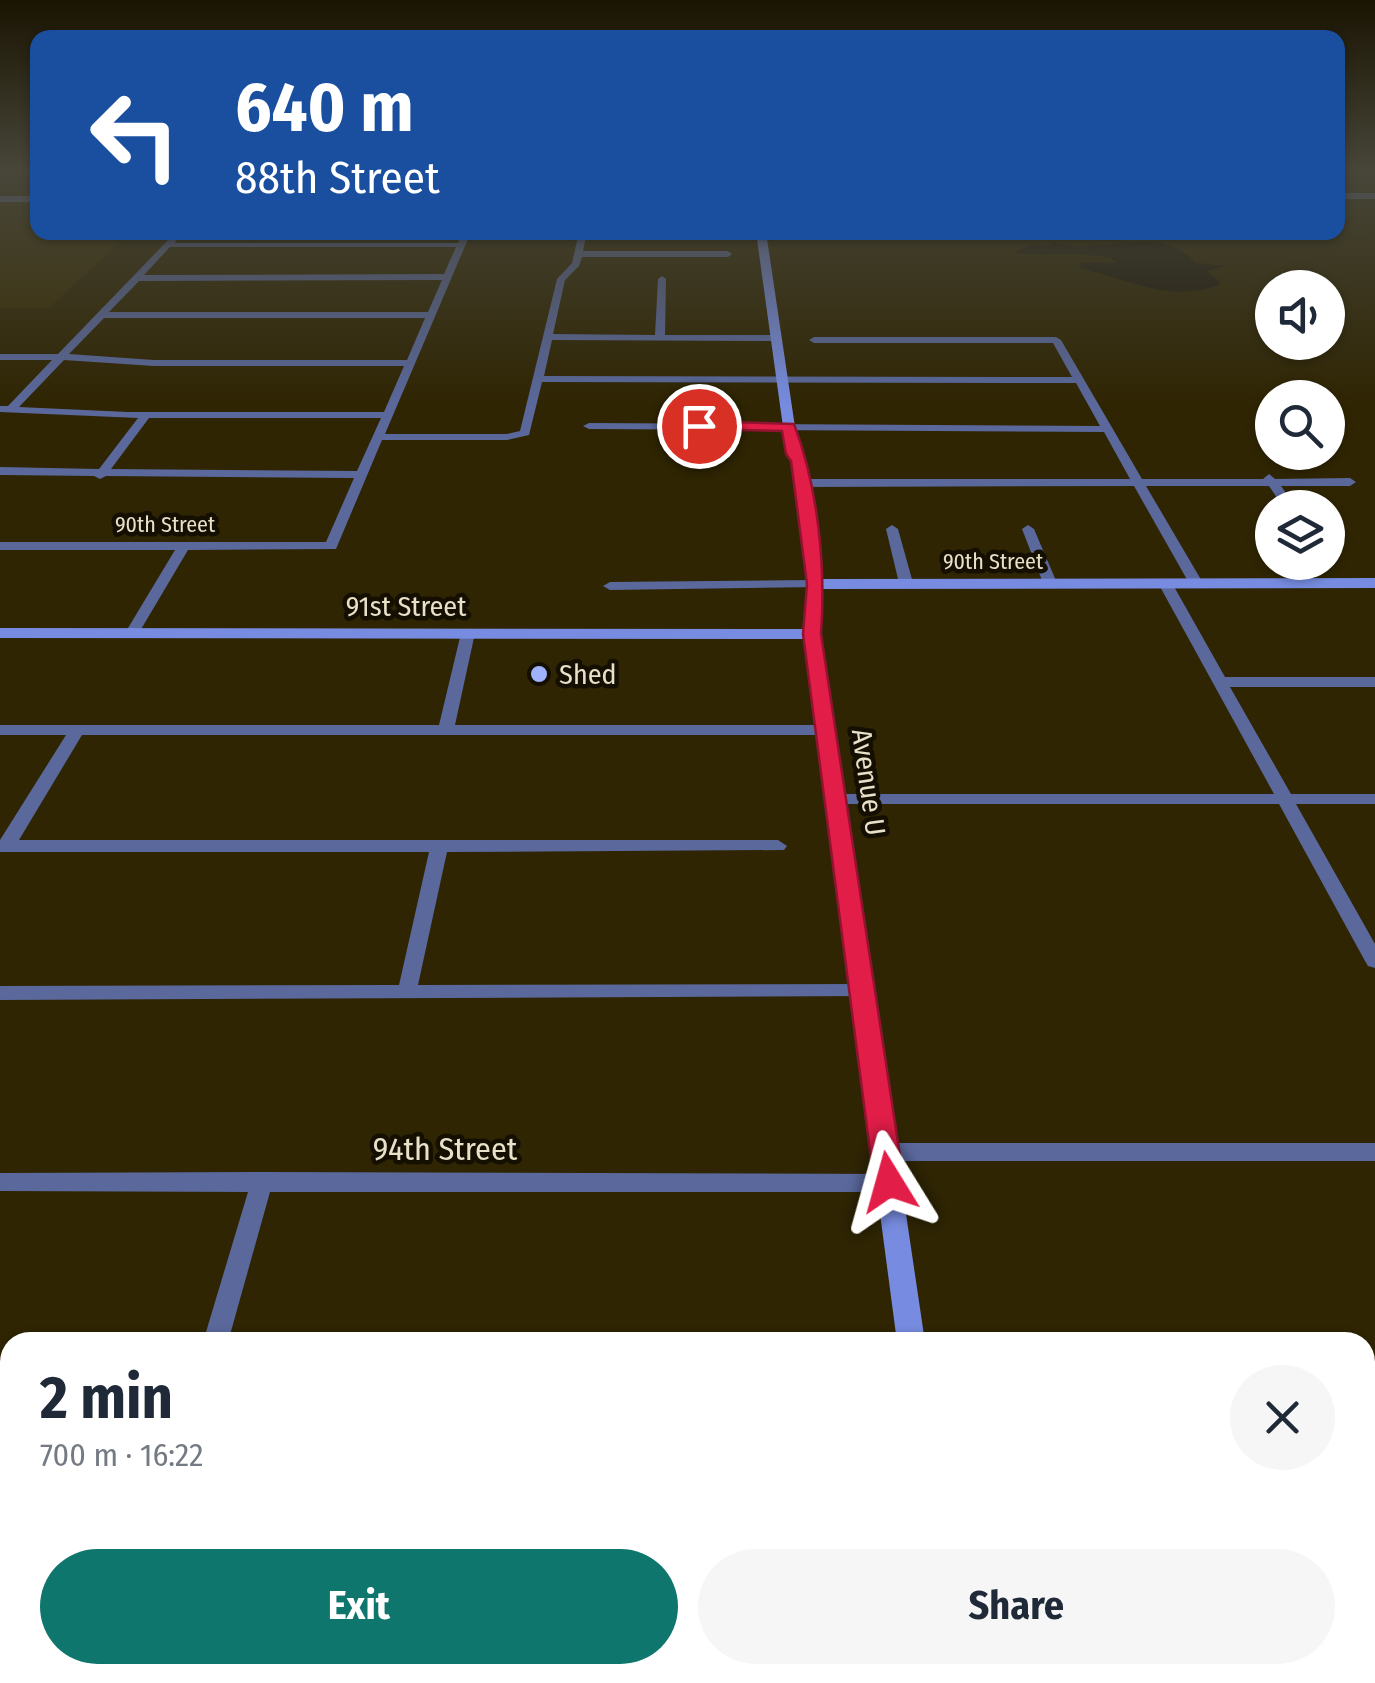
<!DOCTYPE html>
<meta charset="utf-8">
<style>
body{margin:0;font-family:"Fira Sans Condensed",sans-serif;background:#f6f6f7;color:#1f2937;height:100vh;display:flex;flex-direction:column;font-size:38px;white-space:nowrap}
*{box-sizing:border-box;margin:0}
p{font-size:32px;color:#747a83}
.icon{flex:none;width:55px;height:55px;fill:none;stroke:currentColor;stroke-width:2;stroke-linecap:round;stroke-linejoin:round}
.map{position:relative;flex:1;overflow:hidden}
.side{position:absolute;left:0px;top:1332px;width:1375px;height:352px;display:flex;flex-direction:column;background:#fff;border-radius:30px 30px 0 0;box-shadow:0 2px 8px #0004}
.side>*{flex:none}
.top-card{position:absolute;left:30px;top:30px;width:1315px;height:210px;border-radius:20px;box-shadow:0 2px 8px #0004;background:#1a4fa0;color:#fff;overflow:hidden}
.buttons{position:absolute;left:1255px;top:270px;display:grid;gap:20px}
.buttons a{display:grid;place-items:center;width:90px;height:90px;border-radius:50%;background:#fff;box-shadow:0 2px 8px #0004;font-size:50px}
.pin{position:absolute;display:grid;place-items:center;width:85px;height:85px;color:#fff;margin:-42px;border:5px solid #fff;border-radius:50%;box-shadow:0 2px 10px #0007}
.me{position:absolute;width:110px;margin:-55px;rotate:352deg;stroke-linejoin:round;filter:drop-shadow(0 0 8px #0008)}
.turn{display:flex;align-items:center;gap:35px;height:210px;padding:0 40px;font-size:45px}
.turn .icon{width:130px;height:130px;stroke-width:2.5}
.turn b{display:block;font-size:70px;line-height:85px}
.round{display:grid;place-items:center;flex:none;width:105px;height:105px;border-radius:52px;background:#f6f6f7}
.overview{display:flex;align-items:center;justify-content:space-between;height:170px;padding:0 40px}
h1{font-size:60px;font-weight:700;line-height:75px}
.primary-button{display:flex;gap:20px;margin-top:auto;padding:20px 40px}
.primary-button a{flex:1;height:115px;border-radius:60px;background:#0f766e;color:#fff;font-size:40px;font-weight:700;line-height:115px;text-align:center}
.primary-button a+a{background:#f6f6f7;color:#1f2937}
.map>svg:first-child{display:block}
</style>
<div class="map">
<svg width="1375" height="1683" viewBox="0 0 1375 1683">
<rect width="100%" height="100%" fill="#2f2503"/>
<path fill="#392d03" d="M 0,202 L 37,202 L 38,232 L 129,233 L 49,308 L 0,308 Z"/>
<path fill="#1c180a" d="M 1053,242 C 1095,258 1161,220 1195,263 L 1226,266 L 1207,271 L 1220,282 L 1218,285 C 1172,304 1121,277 1079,268 L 1081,262 L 1117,263 L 1111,258 C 1077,251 1046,257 1014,253 L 1030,245 L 1048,246 Z"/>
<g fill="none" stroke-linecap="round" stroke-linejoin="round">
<g fill="#5a689c" fill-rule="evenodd">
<path d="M 463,232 L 471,232 L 385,434 L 507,434 L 520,431 L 557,279 L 572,263 L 579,232 L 587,232 L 583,251 L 728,251 L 732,254 L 728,257 L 582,257 L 579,266 L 565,280 L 553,334 L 655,335 L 658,279 L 662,276 L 666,279 L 665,335 L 776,335 L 781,338 L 776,341 L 552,340 L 544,376 L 1072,377 L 1053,343 L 814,343 L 809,340 L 814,337 L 1056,337 L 1061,340 L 1142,479 L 1263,479 L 1269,474 L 1275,479 L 1350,478 L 1356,482 L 1350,486 L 1281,486 L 1297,508 L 1284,508 L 1269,486 L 1146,486 L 1203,583 L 1196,587 L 1189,583 L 1134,486 L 803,487 L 797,483 L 803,479 L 1130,479 L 1104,432 L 589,429 L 583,426 L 589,423 L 1100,426 L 1076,383 L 542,382 L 529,435 L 507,440 L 382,440 L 336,549 L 188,550 L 137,636 L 127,636 L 125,633 L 175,550 L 0,550 L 0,542 L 326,542 L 354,478 L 106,476 L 100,479 L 94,476 L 0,475 L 0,467 L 99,469 L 138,418 L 0,412 L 0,406 L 8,406 L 52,360 L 0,360 L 0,354 L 58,354 L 171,237 L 177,237 L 175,243 L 458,243 ZM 170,247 L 456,247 L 444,274 L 144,275 ZM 442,280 L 428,312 L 109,312 L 139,281 ZM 104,318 L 425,318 L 407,360 L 154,360 L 69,354 ZM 64,360 L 154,366 L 404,366 L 384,412 L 128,412 L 19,407 ZM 149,418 L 381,418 L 357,471 L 111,469 Z"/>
<path d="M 892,525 L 898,529 L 913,583 L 911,586 L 901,586 L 899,583 L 886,529 Z"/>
<path d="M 1028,525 L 1034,529 L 1057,583 L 1055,586 L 1045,586 L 1043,583 L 1022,529 Z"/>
<path d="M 1328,550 L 1333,551 L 1338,559 L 1336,562 L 1328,562 Z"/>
<path d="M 1165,579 L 1172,583 L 1225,677 L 1375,677 L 1375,687 L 1230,687 L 1291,794 L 1375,794 L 1375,804 L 1296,804 L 1375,944 L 1375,968 L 1368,966 L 1365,961 L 1279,804 L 836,804 L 828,799 L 836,794 L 1274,794 L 1158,583 Z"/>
<path d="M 816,580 L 823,584 L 821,587 L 610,590 L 603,586 L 610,582 Z"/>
<path d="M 468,629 L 475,633 L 455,725 L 827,725 L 835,730 L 827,735 L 82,735 L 19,840 L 778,840 L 787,846 L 784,850 L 447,852 L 418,985 L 863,984 L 870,986 L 873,991 L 870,996 L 0,1000 L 0,986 L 399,985 L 429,852 L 0,852 L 0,840 L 66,735 L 0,735 L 0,725 L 439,725 L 461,633 Z"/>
<path d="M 885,1143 L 1375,1143 L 1375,1161 L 885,1161 L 877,1158 L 874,1152 L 877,1146 Z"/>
<path d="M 262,1172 L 889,1174 L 897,1176 L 900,1183 L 897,1190 L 889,1192 L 270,1192 L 228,1342 L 203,1342 L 248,1192 L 0,1191 L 0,1173 Z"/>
<rect x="0" y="1438" width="10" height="26"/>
</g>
<g fill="#778ce0" fill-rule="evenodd">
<path d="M 0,170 L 9,170 L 0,175 Z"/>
<rect x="1338" y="193" width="37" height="6"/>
<rect x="0" y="196" width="38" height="6"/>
<path d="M 756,232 L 766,232 L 795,427 L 810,483 L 823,579 L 1375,578 L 1375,588 L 823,589 L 820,634 L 925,1342 L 897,1342 L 804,639 L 0,638 L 0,628 L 804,629 L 808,584 L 796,483 L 783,427 Z"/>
<path d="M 940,1675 L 974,1675 L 975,1683 L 941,1683 Z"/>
</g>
</g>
<linearGradient id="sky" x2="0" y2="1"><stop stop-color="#1a1402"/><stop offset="0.42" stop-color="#474639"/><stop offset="1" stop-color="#474639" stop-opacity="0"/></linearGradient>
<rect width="1375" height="406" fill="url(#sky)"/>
<path fill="#e11d48" stroke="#92132f" stroke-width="2.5" d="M 699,421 L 794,424 C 818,487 826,566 821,634 L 904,1182 L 899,1191 L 889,1195 L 879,1191 L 874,1182 L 803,634 L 807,584 L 791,461 L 786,454 L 782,431 L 694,429 L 692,426 Z"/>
<circle fill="#9fb3fd" stroke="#140f01" stroke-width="4" cx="539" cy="674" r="10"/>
<g text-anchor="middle" stroke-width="9" stroke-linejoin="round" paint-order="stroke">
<g font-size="22" fill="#e8e0c9" stroke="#140f01">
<text x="165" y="532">90th Street</text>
<text x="993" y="569">90th Street</text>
</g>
<g font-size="28" fill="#e8e0c9" stroke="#140f01">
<text x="406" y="616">91st Street</text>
<text transform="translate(869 782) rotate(82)" y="10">Avenue U</text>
</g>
<g font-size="28" fill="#e8e0c9" stroke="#140f01" text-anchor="start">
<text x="559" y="684">Shed</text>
</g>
<g font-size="32" fill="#e8e0c9" stroke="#140f01">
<text x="445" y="1160">94th Street</text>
</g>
</g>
</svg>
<div class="buttons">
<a><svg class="icon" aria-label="sound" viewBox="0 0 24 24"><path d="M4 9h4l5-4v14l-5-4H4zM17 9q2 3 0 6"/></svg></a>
<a><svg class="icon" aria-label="search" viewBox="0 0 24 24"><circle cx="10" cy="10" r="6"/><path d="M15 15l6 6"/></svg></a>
<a><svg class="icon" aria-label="layers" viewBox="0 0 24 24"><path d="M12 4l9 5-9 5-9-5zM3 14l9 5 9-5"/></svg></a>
</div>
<div class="pin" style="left:699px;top:426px;background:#d93025"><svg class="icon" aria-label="arrive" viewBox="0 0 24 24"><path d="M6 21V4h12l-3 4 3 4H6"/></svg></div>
<svg class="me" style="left:889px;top:1182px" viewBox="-20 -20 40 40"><path d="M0-17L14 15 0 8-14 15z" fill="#e11d48" stroke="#fff" stroke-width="4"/></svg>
<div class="top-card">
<div class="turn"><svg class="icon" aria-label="left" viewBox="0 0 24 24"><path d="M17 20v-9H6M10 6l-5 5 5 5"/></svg><div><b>640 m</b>88th Street</div></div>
</div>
<section class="side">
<div class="overview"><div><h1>2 min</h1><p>700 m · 16:22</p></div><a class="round"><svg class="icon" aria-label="close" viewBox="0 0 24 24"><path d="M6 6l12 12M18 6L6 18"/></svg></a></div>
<div class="primary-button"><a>Exit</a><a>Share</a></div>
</section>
</div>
